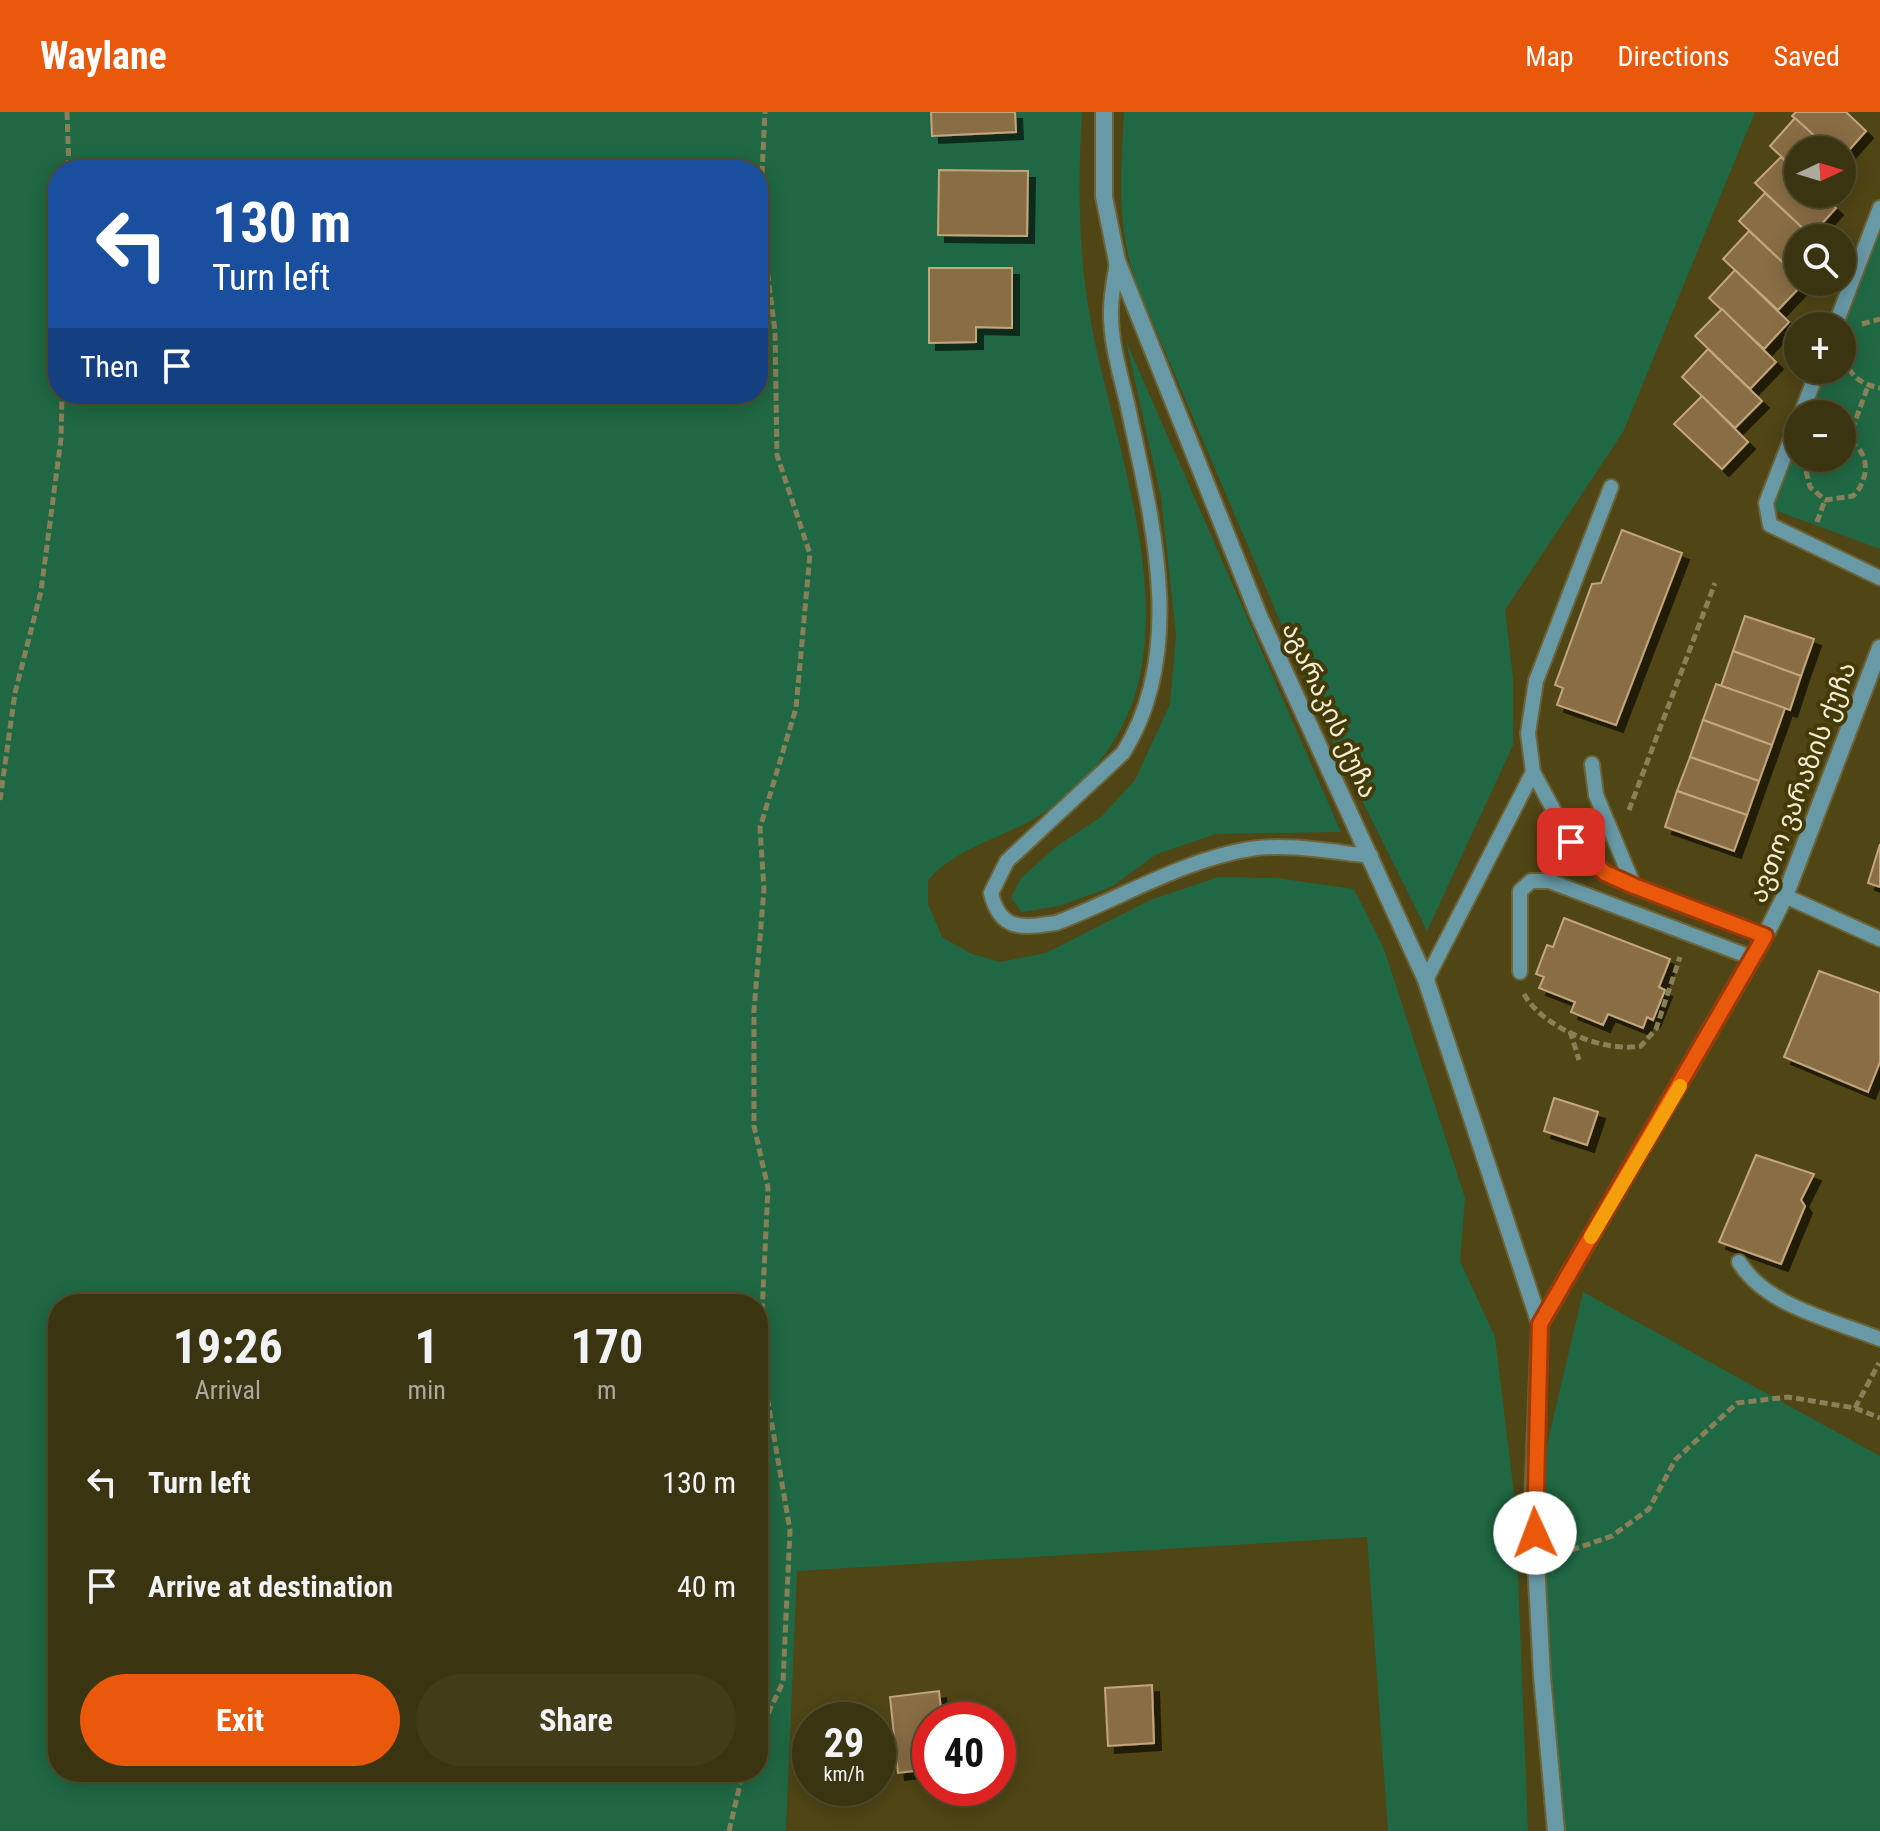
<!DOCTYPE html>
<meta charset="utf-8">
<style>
body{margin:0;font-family:"Roboto Condensed","Noto Sans Georgian",sans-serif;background:#423c19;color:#f1f3f6;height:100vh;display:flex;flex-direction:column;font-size:30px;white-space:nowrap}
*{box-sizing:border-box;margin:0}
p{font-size:26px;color:#acaa9f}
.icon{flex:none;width:44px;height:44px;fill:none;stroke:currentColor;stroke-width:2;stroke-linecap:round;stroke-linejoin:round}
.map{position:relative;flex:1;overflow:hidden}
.panel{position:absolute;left:48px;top:1182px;width:720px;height:488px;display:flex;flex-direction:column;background:#3b3410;border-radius:32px;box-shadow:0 4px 20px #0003,0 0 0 2px #544f30}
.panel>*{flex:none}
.banner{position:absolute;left:48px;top:48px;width:720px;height:244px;border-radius:32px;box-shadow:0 4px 20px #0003,0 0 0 2px #544f30;background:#1a4fa0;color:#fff;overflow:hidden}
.needle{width:52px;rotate:86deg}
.controls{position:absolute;left:1784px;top:24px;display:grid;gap:16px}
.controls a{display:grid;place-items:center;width:72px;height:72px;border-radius:50%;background:#3b3410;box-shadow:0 4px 20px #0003,0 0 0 2px #544f30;font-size:40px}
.speed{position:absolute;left:792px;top:1590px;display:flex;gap:16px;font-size:40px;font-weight:700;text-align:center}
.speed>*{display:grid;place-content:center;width:104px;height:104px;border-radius:50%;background:#3b3410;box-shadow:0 4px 20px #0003,0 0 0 2px #544f30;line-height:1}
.speed small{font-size:20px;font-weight:400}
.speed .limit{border:12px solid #d22;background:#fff;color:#111}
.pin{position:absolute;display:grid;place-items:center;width:68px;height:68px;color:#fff;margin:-34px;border-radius:16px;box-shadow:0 4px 12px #0006}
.me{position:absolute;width:88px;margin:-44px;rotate:358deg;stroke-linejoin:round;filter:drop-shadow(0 0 6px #0008)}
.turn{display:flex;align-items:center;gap:28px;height:168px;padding:0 32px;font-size:36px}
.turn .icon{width:104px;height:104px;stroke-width:2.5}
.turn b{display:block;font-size:56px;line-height:68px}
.then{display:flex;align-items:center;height:76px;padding:0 32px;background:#0003;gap:16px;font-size:30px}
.eta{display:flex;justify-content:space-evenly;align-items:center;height:136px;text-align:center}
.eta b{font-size:48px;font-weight:700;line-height:56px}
.action{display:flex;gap:16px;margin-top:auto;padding:16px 32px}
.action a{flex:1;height:92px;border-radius:48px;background:#ea580c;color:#fff;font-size:32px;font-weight:700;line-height:92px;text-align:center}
.action a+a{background:#423c19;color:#f1f3f6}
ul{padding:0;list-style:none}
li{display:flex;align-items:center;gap:24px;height:104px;padding:0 32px}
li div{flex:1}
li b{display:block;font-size:30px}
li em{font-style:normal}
header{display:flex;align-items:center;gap:48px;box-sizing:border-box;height:112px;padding:0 40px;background:#ea580c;color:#fff}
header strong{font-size:38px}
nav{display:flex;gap:44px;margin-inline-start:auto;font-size:28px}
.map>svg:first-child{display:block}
</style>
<header>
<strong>Waylane</strong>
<nav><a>Map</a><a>Directions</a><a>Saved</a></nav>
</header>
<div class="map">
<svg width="1880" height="1719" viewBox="0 0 1880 1719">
<defs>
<filter id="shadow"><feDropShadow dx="7" dy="7" stdDeviation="0" flood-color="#0009"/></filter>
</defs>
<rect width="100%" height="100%" fill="#4f4515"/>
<g fill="#206843" fill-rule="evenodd">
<path d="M 0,0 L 1082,0 C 1078,65 1078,135 1089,199 C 1112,339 1203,537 1092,658 C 1078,673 1059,691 1042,702 C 1004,726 959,734 928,768 L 928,792 L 942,825 L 972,842 L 1000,850 L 1046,841 L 1150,788 L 1219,765 L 1276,766 L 1354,777 L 1384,837 L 1465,1086 L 1460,1149 L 1495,1225 L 1515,1390 L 1528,1719 L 1388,1719 L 1367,1425 L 797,1459 L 786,1719 L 0,1719 ZM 58,58 L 758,58 L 758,282 L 58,282 ZM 58,1192 L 758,1192 L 758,1660 L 58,1660 Z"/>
<path d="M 1124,0 L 1755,0 L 1623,320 L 1505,498 L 1513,566 L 1513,633 L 1427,819 L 1323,610 L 1135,169 C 1116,108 1121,63 1124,0 Z"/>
<path d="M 1880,111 L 1880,437 L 1772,397 L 1798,328 L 1798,346 L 1842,346 L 1842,302 L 1808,302 L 1825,258 L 1842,258 L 1842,214 Z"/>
<path d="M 1126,229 L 1341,720 L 1216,722 L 1157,742 L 1111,775 L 1059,794 L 1022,800 L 1011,786 L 1021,766 L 1057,734 L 1101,705 L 1135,668 L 1170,592 L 1176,523 L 1161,385 Z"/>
<path d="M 1583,1180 L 1880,1344 L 1880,1719 L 1556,1719 L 1533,1392 Z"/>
</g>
<g fill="#896d44" stroke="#c4a67c" stroke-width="2" filter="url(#shadow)">
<path d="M 931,0 L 1015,0 L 1016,20 L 932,24 Z"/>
<path d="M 1796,0 L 1846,0 L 1866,19 L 1842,46 L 1842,38 L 1830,38 L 1792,4 Z"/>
<path d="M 1795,6 L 1830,38 L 1798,38 L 1798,60 L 1770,34 Z"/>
<path d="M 1781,45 L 1798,60 L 1798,82 L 1821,82 L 1836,96 L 1811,124 L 1755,71 Z"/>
<path d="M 939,58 L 1028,59 L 1027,124 L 938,123 Z"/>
<path d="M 1765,81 L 1813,126 L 1798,126 L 1798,157 L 1794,161 L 1739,109 Z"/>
<path d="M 1749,119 L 1794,161 L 1798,170 L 1804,171 L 1778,198 L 1723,147 Z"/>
<path d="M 929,156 L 1012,156 L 1012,216 L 976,215 L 976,230 L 929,231 Z"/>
<path d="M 1735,158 L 1789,210 L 1764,237 L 1709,186 Z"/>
<path d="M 1722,197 L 1776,250 L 1750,277 L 1695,224 Z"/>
<path d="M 1708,237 L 1762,289 L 1735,316 L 1682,265 Z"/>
<path d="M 1702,284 L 1748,330 L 1722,357 L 1674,312 Z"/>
<path d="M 1622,418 L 1682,441 L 1616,613 L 1557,593 L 1563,576 L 1555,573 L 1592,472 L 1601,471 Z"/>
<path d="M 1745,504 L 1814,527 L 1801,564 L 1733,539 Z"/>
<path d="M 1733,539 L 1801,564 L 1790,598 L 1721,574 Z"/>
<path d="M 1716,572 L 1785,596 L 1772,633 L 1703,608 Z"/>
<path d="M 1703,608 L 1772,633 L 1759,669 L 1690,645 Z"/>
<path d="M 1690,645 L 1759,669 L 1747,703 L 1677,679 Z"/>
<path d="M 1677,679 L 1747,703 L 1734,739 L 1665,715 Z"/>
<path d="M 1880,732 L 1880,775 L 1868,771 Z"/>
<path d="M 1564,806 L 1670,847 L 1659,875 L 1665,878 L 1653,908 L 1647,905 L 1643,916 L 1608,902 L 1603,913 L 1571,900 L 1575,890 L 1539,876 L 1544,865 L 1536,862 L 1547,833 L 1553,835 Z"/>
<path d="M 1819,859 L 1880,881 L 1880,950 L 1868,980 L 1784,945 Z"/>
<path d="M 1554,986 L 1598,1000 L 1587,1033 L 1544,1019 Z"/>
<path d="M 1756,1043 L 1814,1062 L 1801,1088 L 1805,1094 L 1781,1152 L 1719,1130 Z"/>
<path d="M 1152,1573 L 1154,1631 L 1108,1634 L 1105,1576 Z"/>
<path d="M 939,1579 L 942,1608 L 930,1608 L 930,1657 L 898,1661 L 890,1585 Z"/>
</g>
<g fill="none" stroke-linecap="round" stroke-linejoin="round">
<g stroke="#6c6337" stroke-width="18">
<g id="service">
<path d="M 1117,149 C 1115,165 1111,182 1111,198 C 1110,230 1121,264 1128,295 C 1151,404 1188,539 1123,641 L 1007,749 L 991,781 C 1000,819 1021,816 1056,811 C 1119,787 1183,748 1250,737 C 1289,731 1332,740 1371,744"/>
<path d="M 1835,214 L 1880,96"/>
<path d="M 1801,302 L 1818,258"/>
<path d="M 1798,309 L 1766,391 L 1770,413 L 1880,466"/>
<path d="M 1611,375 L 1536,569 L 1528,621 L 1533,660 L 1571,730 L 1605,761 L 1634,774"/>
<path d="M 1592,652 L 1596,683 L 1634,774 L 1765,824"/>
<path d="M 1785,784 L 1880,827"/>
<path d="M 1520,860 L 1520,779 L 1531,769 L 1549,769 L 1753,846"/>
<path d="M 1426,868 L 1533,660"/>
<path d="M 1739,1150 C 1767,1195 1833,1208 1880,1227"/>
</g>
</g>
<g stroke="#6c6337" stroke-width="20">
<path id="minor" d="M 1104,0 L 1104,85 L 1117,149 L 1259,504 L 1426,868 L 1540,1212"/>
</g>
<g stroke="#6c6337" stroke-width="20">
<path id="tertiary" d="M 1556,1719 L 1542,1564 L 1533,1392 L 1540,1212 L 1765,824 L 1785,784 L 1880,536"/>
</g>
<g stroke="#888058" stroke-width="5" stroke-dasharray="8 4" stroke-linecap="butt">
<path d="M 67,0 L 69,58"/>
<path d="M 1862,212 L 1880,207"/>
<path d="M 1847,233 C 1842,258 1857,272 1880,276"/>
<path d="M 1848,329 L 1868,274"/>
<path d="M 1806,359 L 1810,375 L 1825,388 L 1853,384 C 1871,367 1871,333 1842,328"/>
<path d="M 1817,410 L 1825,388"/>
<path d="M 0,688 L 15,581 L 41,479 L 61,327 L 62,282"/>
<path d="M 1629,698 L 1715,471"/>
<path d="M 1524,882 C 1542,915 1603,941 1641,934 L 1656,917 L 1680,845"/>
<path d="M 1570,919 L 1579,948"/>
<path d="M 1855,1296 L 1879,1251"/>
<path d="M 1560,1442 L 1612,1424 L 1649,1397 L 1675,1348 L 1737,1291 L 1788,1285 L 1855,1296 L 1880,1306"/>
<path d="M 758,1623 L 783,1570 L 790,1418 L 760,1243 L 768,1076 L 754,1014 L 754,899 L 764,777 L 760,716 L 796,596 L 810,442 L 777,343 L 775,219 L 760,102 L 765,0"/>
<path d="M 729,1719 L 743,1660"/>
</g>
<use href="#service" stroke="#6899a6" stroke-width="14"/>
<use href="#minor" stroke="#6899a6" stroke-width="16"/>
<use href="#tertiary" stroke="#6899a6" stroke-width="16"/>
</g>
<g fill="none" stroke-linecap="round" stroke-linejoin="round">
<g stroke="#983908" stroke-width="20">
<path id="route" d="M 1535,1421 L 1540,1212 L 1765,824 L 1634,774 L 1605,761 L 1571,730"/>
</g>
<use href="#route" stroke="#ea580c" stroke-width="14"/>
<path stroke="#f59e0b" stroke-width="14" d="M 1591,1125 L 1680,974"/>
</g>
<g text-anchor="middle" stroke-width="8" stroke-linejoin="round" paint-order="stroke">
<g font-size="26" fill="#f2edd4" stroke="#443a07">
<text transform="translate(1330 598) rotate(65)" y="9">აგარაკის ქუჩა</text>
<text transform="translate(1802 670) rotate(-69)" y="9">ავთო ვარაზის ქუჩა</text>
</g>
</g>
</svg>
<div class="controls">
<a><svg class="needle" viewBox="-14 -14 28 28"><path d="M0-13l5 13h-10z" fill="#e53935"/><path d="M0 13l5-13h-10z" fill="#acaa9f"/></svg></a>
<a><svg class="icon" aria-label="search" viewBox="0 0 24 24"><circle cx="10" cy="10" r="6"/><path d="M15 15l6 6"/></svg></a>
<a>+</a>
<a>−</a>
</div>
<div class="speed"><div>29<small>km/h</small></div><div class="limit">40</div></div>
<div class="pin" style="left:1571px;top:730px;background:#d93025"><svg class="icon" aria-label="arrive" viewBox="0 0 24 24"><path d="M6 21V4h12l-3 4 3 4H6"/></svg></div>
<svg class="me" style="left:1535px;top:1421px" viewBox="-20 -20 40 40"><circle r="19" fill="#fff"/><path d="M0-13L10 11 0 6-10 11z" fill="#ea580c"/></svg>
<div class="banner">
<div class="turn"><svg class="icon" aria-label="left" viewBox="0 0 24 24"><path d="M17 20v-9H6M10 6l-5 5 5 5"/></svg><div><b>130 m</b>Turn left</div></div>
<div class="then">Then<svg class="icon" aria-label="arrive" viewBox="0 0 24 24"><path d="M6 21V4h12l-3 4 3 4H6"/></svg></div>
</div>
<section class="panel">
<div class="eta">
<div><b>19:26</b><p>Arrival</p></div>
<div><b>1</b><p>min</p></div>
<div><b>170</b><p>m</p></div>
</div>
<ul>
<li><svg class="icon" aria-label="left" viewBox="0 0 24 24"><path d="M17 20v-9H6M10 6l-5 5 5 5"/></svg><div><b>Turn left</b></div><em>130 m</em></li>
<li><svg class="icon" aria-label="arrive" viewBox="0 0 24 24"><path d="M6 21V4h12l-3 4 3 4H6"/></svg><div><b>Arrive at destination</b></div><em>40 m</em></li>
</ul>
<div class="action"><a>Exit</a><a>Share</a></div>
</section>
</div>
